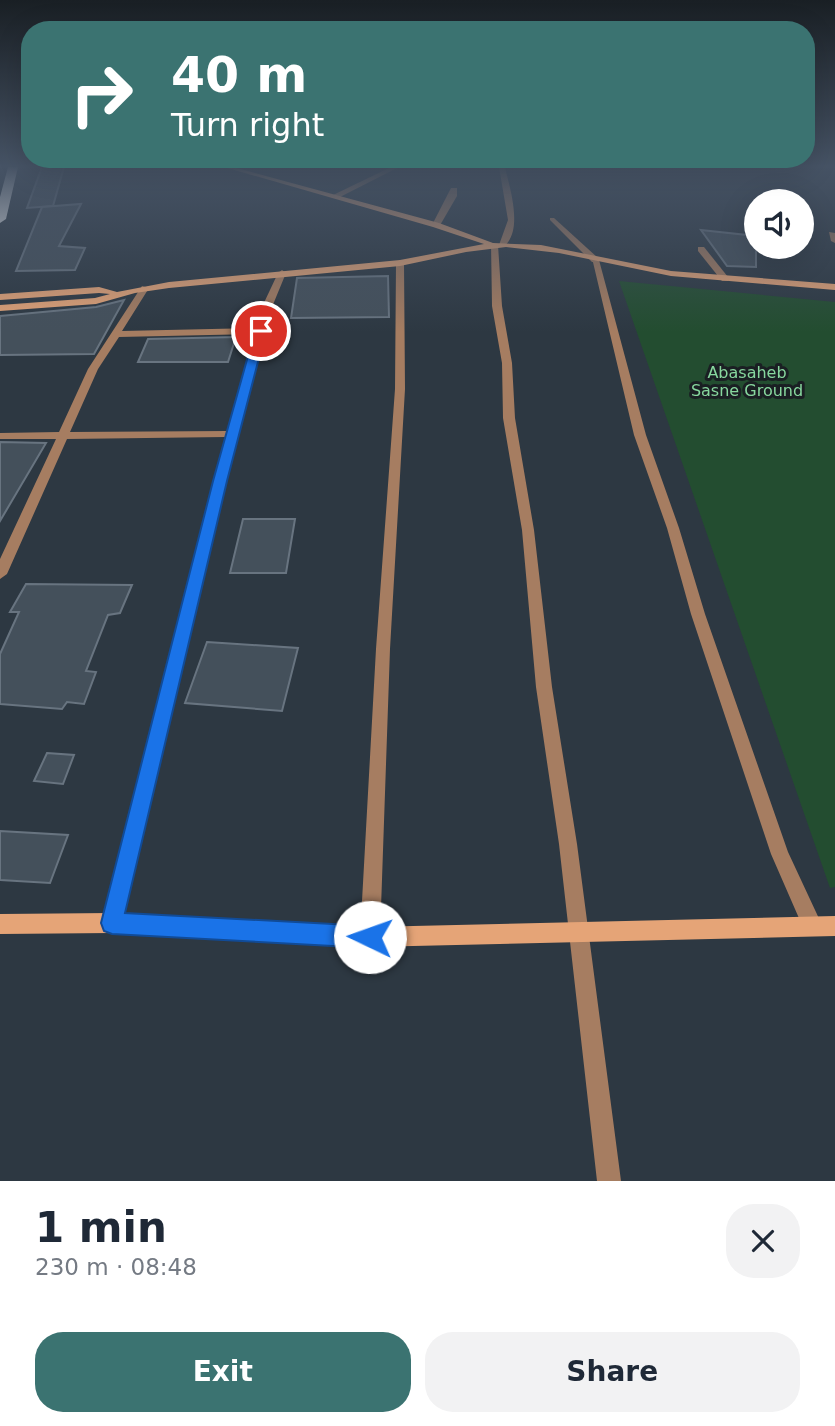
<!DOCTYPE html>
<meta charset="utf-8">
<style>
body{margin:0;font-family:"DejaVu Sans",sans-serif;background:#f2f2f3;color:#1f2937;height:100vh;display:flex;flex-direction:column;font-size:26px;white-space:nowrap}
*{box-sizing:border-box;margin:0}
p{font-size:23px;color:#747a83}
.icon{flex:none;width:38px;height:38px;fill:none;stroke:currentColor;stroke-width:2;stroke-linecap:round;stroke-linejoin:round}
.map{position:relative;height:1181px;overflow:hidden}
.drawer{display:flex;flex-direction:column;background:#fff;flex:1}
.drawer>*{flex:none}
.guide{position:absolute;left:21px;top:21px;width:794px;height:147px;border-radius:28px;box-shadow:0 7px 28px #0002;background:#3b7371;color:#fff;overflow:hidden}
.buttons{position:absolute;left:744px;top:189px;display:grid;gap:14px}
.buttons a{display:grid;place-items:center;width:70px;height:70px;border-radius:50%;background:#fff;box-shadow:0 7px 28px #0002;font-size:35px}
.pin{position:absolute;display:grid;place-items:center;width:60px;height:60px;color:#fff;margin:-30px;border:4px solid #fff;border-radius:50%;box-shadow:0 2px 7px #0007}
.me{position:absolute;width:77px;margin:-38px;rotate:273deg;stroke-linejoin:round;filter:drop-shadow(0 0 5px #0008)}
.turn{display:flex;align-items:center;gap:24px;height:147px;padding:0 35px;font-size:32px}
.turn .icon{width:91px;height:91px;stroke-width:2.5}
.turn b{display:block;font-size:49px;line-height:60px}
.round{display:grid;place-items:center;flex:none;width:74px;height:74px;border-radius:28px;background:#f2f2f3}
.summary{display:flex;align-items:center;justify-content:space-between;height:119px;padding:0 35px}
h1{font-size:42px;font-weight:700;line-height:52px}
.action{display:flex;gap:14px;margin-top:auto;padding:14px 35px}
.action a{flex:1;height:80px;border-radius:28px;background:#3b7371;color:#fff;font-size:28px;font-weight:700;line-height:80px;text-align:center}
.action a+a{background:#f2f2f3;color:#1f2937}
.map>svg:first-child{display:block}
</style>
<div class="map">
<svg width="835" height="1181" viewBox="0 0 835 1181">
<rect width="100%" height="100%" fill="#2d3842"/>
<path fill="#234d30" d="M 619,281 L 835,302 L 835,887 L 830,888 Z"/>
<g fill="#44505b" stroke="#687480" stroke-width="2">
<path d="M 42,167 L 64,167 L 53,206 L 27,208 Z"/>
<path d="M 81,204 L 59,246 L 85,248 L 75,270 L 16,271 L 42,207 Z"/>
<path d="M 701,230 L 756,236 L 756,267 L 727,266 Z"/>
<path d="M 388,276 L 389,317 L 291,318 L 297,278 Z"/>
<path d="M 124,300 L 94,354 L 0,355 L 0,316 L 96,307 Z"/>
<path d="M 236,337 L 228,362 L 138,362 L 148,339 Z"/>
<path d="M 0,442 L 46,443 L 0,521 Z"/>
<path d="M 243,519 L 295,519 L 286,573 L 230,573 Z"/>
<path d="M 26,584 L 132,585 L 120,613 L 108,615 L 86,671 L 96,672 L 84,704 L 67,702 L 62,709 L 0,704 L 0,654 L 19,612 L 10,612 Z"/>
<path d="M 207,642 L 298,648 L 282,711 L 185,703 Z"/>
<path d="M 47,753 L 74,755 L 63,784 L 34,781 Z"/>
<path d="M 0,831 L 68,835 L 50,883 L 0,880 Z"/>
</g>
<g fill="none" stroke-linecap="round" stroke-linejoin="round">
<g fill="#a67d61" fill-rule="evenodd">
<path d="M 550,218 L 554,218 L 598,258 L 598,262 L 592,262 L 550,220 Z"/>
<path d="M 829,232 L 835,233 L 835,243 L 831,241 Z"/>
<path d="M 698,247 L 704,247 L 728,277 L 728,281 L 722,281 L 698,251 Z"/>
</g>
<g fill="#a67d61" fill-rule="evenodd">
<path d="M 391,167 L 399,167 L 338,198 L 331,196 Z"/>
<path d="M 499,167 L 505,167 C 510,189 524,232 503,247 L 499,245 L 508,220 Z"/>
<path d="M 451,188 L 457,188 L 457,196 L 439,227 L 433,227 L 432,225 Z"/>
<path d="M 491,243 L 498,245 L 502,306 L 512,363 L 515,418 L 534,530 L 552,687 L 577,844 L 621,1181 L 597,1181 L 559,844 L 536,687 L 522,530 L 503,418 L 502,363 L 492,306 Z"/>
<path d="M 592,258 L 599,260 L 646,435 L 679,528 L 705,614 L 788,852 L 822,925 L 819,932 L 812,935 L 805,932 L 771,854 L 691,614 L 667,528 L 634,435 Z"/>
<path d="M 400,260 L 404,263 L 405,389 L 390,649 L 380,937 L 377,944 L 370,947 L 363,944 L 360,937 L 376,649 L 395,389 L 396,263 Z"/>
<path d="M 282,270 L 286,273 L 272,307 L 226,481 L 122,923 L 119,930 L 112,933 L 105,930 L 102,923 L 226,437 L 67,439 L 7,574 L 0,579 L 0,559 L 56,439 L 0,439 L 0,433 L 59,432 L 88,369 L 142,286 L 149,288 L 122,331 L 256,328 L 262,307 L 278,273 ZM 255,334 L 228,431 L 70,432 L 98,369 L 119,337 Z"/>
</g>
<g fill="#e5a477" fill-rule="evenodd">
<path d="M 224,167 L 233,167 L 439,223 L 493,243 L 541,245 L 671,271 L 835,284 L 835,290 L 671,276 L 559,253 L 506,247 L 466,252 L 400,266 L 169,288 L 135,293 L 96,304 L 0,311 L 0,305 L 95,298 L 110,294 L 99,293 L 0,300 L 0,294 L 99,287 L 117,292 L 169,282 L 400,260 L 484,244 L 433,227 Z"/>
<path d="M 112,913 L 370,927 L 835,916 L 835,936 L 370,947 L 112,933 L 0,934 L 0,914 Z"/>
</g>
<path fill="#f7f7f7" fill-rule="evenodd" d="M 8,167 L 18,167 L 6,219 L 0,223 L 0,197 Z"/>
</g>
<linearGradient id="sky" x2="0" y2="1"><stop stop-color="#191f24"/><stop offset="0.5" stop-color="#465365"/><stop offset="1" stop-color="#465365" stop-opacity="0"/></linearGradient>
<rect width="835" height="332" fill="url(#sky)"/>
<path fill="#1a73e8" stroke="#114b97" stroke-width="2" d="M 261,328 L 266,331 L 227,481 L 125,913 L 370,926 L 378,929 L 381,937 L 378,945 L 370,948 L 112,934 L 104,931 L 101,923 L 213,481 L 255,331 Z"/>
<g text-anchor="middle" stroke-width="6" stroke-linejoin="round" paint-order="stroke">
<g font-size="16" fill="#87d79e" stroke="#1a1f23">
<text x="747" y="378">Abasaheb<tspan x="747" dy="18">Sasne Ground</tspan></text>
</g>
</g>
</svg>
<div class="buttons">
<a><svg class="icon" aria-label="sound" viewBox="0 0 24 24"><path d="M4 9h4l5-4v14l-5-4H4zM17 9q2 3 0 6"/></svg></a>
</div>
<div class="pin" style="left:261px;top:331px;background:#d93025"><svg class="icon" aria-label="arrive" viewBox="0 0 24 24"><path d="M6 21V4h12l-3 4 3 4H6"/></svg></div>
<svg class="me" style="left:370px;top:937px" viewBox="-20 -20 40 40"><circle r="19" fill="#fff"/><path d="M0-13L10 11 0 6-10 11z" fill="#1a73e8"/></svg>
<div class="guide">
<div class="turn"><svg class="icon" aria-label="right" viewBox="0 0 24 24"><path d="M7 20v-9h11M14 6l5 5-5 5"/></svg><div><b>40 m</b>Turn right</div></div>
</div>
</div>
<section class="drawer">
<div class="summary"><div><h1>1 min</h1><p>230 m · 08:48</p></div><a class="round"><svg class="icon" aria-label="close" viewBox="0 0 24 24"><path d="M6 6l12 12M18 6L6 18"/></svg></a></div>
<div class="action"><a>Exit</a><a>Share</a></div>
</section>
